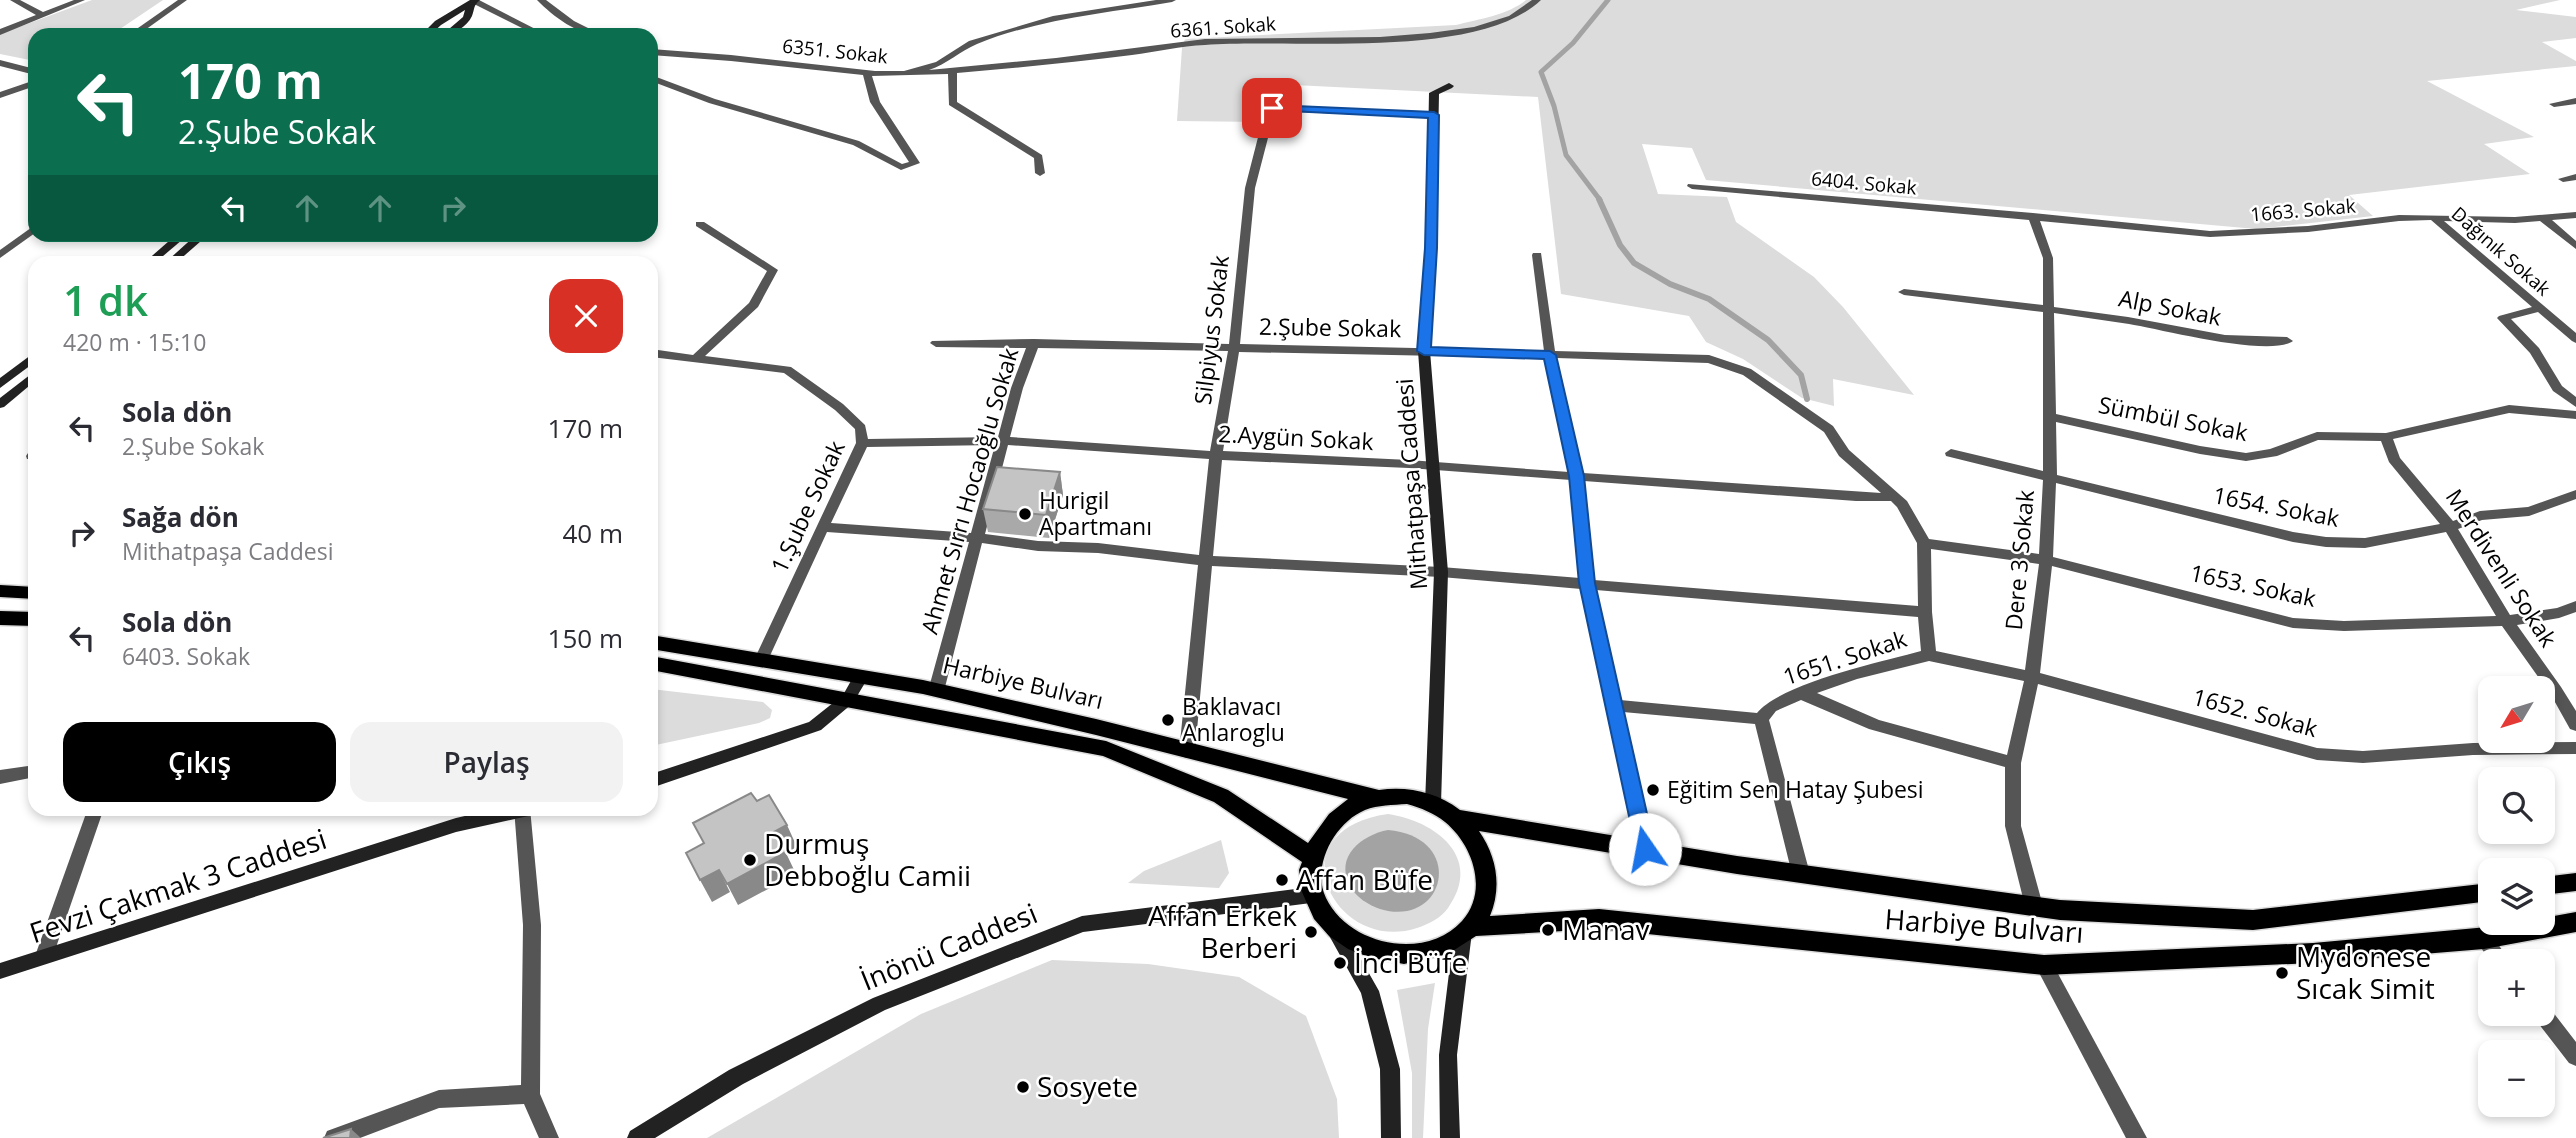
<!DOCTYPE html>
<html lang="tr">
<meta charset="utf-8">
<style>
body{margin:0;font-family:"Open Sans",sans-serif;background:#f2f2f3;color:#2b2b33;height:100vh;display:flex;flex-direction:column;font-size:26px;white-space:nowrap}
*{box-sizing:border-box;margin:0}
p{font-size:23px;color:#7c7c81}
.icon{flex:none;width:38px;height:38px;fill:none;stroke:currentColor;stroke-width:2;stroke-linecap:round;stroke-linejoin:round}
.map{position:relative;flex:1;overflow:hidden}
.panel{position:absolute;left:28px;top:256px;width:630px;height:560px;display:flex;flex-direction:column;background:#fff;border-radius:21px;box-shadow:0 4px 10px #0003}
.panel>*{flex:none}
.banner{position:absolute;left:28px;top:28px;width:630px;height:214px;border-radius:21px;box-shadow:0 4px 10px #0003;background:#0b6e4f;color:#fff;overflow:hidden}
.needle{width:46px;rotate:232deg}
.fabs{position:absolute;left:2478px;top:676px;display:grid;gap:14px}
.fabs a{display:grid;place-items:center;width:77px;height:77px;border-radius:14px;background:#fff;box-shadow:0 4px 10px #0003;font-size:35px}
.pin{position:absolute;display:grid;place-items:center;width:60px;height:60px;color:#fff;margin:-30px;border-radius:14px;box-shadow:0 4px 10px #0006}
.me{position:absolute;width:77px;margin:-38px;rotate:348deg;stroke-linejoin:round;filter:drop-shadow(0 0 5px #0008)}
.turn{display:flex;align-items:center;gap:24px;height:147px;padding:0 35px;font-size:32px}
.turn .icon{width:91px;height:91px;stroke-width:2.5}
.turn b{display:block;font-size:49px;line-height:60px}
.lanes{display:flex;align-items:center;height:66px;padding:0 35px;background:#0003;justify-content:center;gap:35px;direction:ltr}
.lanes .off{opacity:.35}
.round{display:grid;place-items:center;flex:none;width:74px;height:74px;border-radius:21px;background:#f2f2f3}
.head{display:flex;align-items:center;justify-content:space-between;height:119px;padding:0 35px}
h1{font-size:42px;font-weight:600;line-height:52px;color:#1e9e55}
.button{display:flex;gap:14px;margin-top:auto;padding:14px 35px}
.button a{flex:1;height:80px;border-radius:21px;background:#000;color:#fff;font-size:28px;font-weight:600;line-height:80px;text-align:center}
.button a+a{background:#f2f2f3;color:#2b2b33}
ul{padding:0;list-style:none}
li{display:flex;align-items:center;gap:21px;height:105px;padding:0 35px}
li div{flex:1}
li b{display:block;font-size:26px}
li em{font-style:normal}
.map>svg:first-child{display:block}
</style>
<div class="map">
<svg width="2576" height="1138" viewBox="0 0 2576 1138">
<rect width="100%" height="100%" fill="#fff"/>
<g fill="#dcdcdc">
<path d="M 92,0 L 163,0 L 111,35 L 35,35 L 35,61 L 0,54 L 0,34 Z"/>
<path d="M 1526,0 L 2560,0 L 2516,10 L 2576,17 L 2576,38 L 2542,42 L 2576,61 L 2576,66 L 2427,81 L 2534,137 L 2484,144 L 2530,174 L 2349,195 L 2373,216 L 2256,229 L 1706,180 L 1692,148 L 1642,144 L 1658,194 L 1727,197 L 1736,222 L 1814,277 L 1843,307 L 1914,395 L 1833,379 L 1834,406 L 1802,398 L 1743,359 L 1706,342 L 1689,316 L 1561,294 L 1538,97 L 1274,84 L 1261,122 L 1177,121 L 1182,48 L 1185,39 L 1456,25 C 1479,19 1508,15 1526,0 Z"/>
<path d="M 651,689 L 763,702 L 772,710 L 770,718 L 759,723 L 651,746 Z"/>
<path d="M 1388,814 C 1436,821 1484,858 1448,908 C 1441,918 1429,924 1417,928 C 1334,955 1273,830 1388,814 Z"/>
<path d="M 1221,840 L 1229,873 L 1219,888 L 1128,883 L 1144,871 Z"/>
<path d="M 1052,960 L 1148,964 L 1239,977 L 1306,1016 L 1337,1099 L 1339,1138 L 707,1138 L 921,1014 Z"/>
<path d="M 1435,983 L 1428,1029 L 1423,1138 L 1412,1138 L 1412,1073 L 1397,990 Z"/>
</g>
<path fill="#a3a3a3" d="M 1388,830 C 1467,837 1446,929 1380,909 C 1368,905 1356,897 1350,886 C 1334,856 1362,835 1388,830 Z"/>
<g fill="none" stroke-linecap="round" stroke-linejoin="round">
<path stroke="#a3a3a3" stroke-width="5" d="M 1600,200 L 1566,155 L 1554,106 L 1541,72 L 1573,43 L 1608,0"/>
<path stroke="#a3a3a3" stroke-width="6" d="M 1599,199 L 1620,245 L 1634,263 L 1670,284 L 1709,299 L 1768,340 L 1801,375 L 1807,399"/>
<g stroke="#dbdbdb" stroke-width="3">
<g id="primary">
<path d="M 0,585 L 35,587 L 35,599 L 0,597 Z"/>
<path d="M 0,611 L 35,612 L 35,626 L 0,625 Z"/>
<path d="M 651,635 L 923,680 L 1096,719 L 1379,790 C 1408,786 1436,792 1460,810 L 1737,856 L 2060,900 L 2253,910 L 2490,883 L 2490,901 L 2253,930 L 2060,920 L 1737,874 L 1479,831 C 1497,857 1502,887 1490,916 L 1599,909 L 2044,955 L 2313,943 L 2543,922 L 2543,918 L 2576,912 L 2576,932 L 2484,949 L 2313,963 L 2044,975 L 1599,929 L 1476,936 L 1448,954 L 1404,964 L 1371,958 L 1348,949 L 1329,936 L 1314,919 L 1302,892 L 1299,870 L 1302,862 L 1214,802 L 1103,756 L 651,670 L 651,656 L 1106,741 L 1228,790 L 1308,843 L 1329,814 L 1348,799 L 1096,735 L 923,694 L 651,649 ZM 1407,804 C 1421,808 1434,813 1445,822 C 1473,845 1489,891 1462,921 C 1426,961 1349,946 1326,898 C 1311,867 1334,823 1365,810 C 1378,805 1393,805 1407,804 Z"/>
<path d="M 2576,873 L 2576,891 L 2543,895 L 2543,877 Z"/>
</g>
</g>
<g fill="#555" fill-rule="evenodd">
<path d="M 10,0 L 20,0 L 43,12 L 74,0 L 85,0 L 0,35 L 0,29 L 36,15 Z"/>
<path d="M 178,0 L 187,0 L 138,35 L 128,35 Z"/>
<path d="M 472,0 L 479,0 L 547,35 L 536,35 L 472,3 Z"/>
<path d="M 537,0 L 546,0 L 574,21 L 602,35 C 577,35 554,17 537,0 Z"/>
<path d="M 1156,0 L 1176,0 L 1172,2 C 1107,13 1038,19 977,44 C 960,51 947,64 929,70 L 1056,58 L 1205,39 L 1380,37 L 1430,33 L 1474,27 L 1509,16 L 1532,0 L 1541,0 C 1477,61 1292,38 1205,45 C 1181,46 1156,52 1132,55 C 1074,62 1016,68 957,73 L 957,102 L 1042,155 L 1045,173 L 1040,176 L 1035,173 L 1034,158 L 949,105 L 948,74 L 872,76 L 880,102 L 920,163 L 901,170 L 853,145 L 709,103 L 651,81 L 651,75 L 715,99 L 859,141 L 902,164 L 909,162 L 870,102 L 863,75 L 731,61 L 651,55 L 651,49 L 731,55 L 875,71 L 904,71 L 936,62 L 969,41 L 1053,16 Z"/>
<path d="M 0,60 L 35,69 L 35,75 L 0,66 Z"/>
<path d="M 35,80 L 35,86 L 0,98 L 0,92 Z"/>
<path d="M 2576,98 L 2576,104 L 2554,107 L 2549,104 Z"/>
<path d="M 1272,105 L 1434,112 L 1439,115 L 1434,118 L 1275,111 L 1255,188 L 1240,344 L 1544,351 L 1532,255 L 1533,253 L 1541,253 L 1555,351 L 1709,355 L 1751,369 L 1833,426 L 1849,450 L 1907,501 L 1929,539 L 2039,554 L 2043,480 L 1946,456 L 1945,453 L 1951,449 L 2043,471 L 2043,312 L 1904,295 L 1898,292 L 1904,289 L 2043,305 L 2043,258 L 2029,220 L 1692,189 L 1687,186 L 1688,184 L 2033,213 L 2210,231 L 2308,226 L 2399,215 L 2515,217 L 2576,212 L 2576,218 L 2552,220 L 2576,241 L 2576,249 L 2540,221 L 2515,223 L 2444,221 L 2576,333 L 2576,343 L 2572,341 L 2538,312 L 2511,319 L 2539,348 L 2562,386 L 2576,397 L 2576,407 L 2553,391 L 2530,353 L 2497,318 L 2499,316 L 2532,307 L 2431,220 L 2399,221 L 2308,232 L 2210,237 L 2040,221 L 2053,258 L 2054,307 L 2128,317 L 2225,335 L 2287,337 L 2293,341 C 2270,358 2160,329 2129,324 C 2104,320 2079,317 2054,313 L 2056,414 L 2200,446 L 2246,453 L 2270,449 L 2317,432 L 2386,433 L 2509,405 L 2576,411 L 2576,419 L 2509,413 L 2393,439 L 2400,458 L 2453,521 L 2480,511 L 2528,507 L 2576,490 L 2576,499 L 2529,516 L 2482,520 L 2458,529 L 2510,615 L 2557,608 L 2576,601 L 2576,612 L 2559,618 L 2517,625 L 2561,687 L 2576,711 L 2576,731 L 2570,729 L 2551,695 L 2502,626 L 2344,631 L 2293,628 L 2052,566 L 2040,673 L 2317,748 L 2363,751 L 2473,743 L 2576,742 L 2576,754 L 2473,755 L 2363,763 L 2317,760 L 2038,684 L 2021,763 L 2021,826 L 2043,906 L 2040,911 L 2034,914 L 2028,911 L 2025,906 L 2005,826 L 2005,767 L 1869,729 L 1801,700 L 1776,711 L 1769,720 L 1810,874 L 1807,879 L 1801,881 L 1795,879 L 1792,874 L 1755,724 L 1623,712 L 1653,849 L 1651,854 L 1645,856 L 1639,854 L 1581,589 L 1441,577 L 1212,566 L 1195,752 L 1193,756 L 1187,758 L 1181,756 L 1179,752 L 1198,565 L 1098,553 L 1038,551 L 982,543 L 944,691 L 941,695 L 931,695 L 928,691 L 969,542 L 827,532 L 768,660 L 766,664 L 756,664 L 754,660 L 856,443 L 855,429 L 835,410 L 784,373 L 651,357 L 651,349 L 693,355 L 749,303 L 767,271 L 696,226 L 696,222 L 704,222 L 778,270 L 758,307 L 705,356 L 791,367 L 843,404 L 865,425 L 868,439 L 998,437 L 1011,388 L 1026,348 L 936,347 L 930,343 L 932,341 L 1034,339 L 1229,344 L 1245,188 L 1264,114 L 1269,106 ZM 1038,348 L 1228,351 L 1210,451 L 1010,437 L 1023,388 ZM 1239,352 L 1545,358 L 1569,472 L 1409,460 L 1223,451 ZM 1557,358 L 1708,363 L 1743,375 L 1824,432 L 1839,456 L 1881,493 L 1583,473 ZM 2056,422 L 2200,454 L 2246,461 L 2277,456 L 2318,440 L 2381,441 L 2389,462 L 2440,524 L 2365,538 L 2326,537 L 2293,532 L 2057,475 ZM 995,445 L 971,533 L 831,523 L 867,447 ZM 1008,445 L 1209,459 L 1199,555 L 1098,543 L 1038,541 L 985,534 ZM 1222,460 L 1409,468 L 1571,480 L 1580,578 L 1441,567 L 1213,556 ZM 1584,481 L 1856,501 L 1891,501 L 1897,507 L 1917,543 L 1918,606 L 1594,580 ZM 2056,483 L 2293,542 L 2326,547 L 2365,548 L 2446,532 L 2496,616 L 2344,621 L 2293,618 L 2053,557 ZM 1931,549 L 2039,564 L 2025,670 L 1936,651 L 1932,612 ZM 1596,590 L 1918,617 L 1921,651 C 1881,662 1782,683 1757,713 L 1620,700 ZM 1929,661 L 2024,681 L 2007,755 L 1879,720 L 1817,693 L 1857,679 Z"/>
<path d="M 2576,174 L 2576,180 L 2563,182 L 2558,179 Z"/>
<path d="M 35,225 L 35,233 L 0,258 L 0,250 Z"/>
<path d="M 35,449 L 35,459 L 27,459 L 26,456 L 30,450 Z"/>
<path d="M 35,765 L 35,777 L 0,784 L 0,770 Z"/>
<path d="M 88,808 L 104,808 L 53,956 L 50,962 L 44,964 L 38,962 L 35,956 Z"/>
<path d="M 514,808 L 530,808 L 541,925 L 540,1094 L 559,1138 L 539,1138 L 524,1104 L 439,1108 L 360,1138 L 324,1138 L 327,1131 L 439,1090 L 521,1085 L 523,925 Z"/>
<path d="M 2484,931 L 2490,933 L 2510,961 L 2490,961 L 2475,939 L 2478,933 Z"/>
<path d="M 2044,957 L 2050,959 L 2147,1138 L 2126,1138 L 2035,965 L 2038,959 Z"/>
<path d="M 2543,1005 L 2549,1007 L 2576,1042 L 2576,1066 L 2569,1063 L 2535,1019 L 2533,1013 L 2543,1013 Z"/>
</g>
<g fill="#222" fill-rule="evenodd">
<path d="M 470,0 L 480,0 C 473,6 475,8 472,16 C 467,27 453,35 442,35 L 463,17 L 465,10 L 441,25 L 430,35 L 421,35 L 435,21 Z"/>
<path d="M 1449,83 L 1454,86 L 1452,88 L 1439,94 L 1436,248 L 1430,351 L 1448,572 L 1441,804 L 1439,809 L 1433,811 L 1427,809 L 1425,804 L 1434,572 L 1418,351 L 1426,248 L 1429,93 Z"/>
<path d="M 177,234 L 189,234 L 156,262 L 145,262 Z"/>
<path d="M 197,234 L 209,234 L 177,262 L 166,262 Z"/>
<path d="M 35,352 L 35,362 L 0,388 L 0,378 Z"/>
<path d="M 35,371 L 35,381 L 4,407 L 0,408 L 0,398 Z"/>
<path d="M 861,670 L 866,672 L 869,676 L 853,703 L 821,730 L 651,788 L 651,774 L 809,722 L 843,695 L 856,672 Z"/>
<path d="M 500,808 L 541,808 L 539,813 L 533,815 L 456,832 L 0,979 L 0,963 L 456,818 Z"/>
<path d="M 1311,887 L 1317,890 L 1320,895 L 1317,900 L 1311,903 L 1083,932 L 885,1010 L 743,1084 L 655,1138 L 627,1138 L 630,1131 L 729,1070 L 873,998 L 1082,916 Z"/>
<path d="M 1335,922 L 1341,924 L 1379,991 L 1400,1069 L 1401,1138 L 1381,1138 L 1380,1069 L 1361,993 L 1326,930 L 1329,924 Z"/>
<path d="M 1463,924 L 1469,926 L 1472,932 L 1457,1055 L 1460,1138 L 1440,1138 L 1439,1055 L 1454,932 L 1457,926 Z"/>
</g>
<use href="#primary" fill="#000" fill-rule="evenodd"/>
</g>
<path fill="#a9a9a9" d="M 1060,472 L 1063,495 L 1049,538 L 988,532 L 983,509 Z"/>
<g fill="#898989">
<path d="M 1060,472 L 1063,495 L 1049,538 L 1046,515 Z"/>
<path d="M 787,825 L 797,847 L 786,853 L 796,874 L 738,905 L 727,884 L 774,832 Z"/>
<path d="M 719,870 L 730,892 L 712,902 L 700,880 Z"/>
<path d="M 351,1129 L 361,1138 L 350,1138 Z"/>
</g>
<g fill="#c4c4c4" stroke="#898989" stroke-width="2">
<path d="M 997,467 L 1060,472 L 1046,515 L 983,509 Z"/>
<path d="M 751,793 L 757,801 L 769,795 L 787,825 L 774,832 L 786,852 L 727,884 L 719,870 L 700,880 L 686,853 L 704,843 L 693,823 Z"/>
<path d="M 351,1129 L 350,1138 L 323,1138 Z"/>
</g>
<path fill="#1a73e8" stroke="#114b97" stroke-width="2" d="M 1272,105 L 1434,112 L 1439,115 L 1437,248 L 1431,347 L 1550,351 L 1556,355 L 1584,476 L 1595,583 L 1655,849 L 1652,854 L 1645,857 L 1639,854 L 1636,849 L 1579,583 L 1569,476 L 1544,359 L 1424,355 L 1417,351 L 1425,248 L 1428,118 L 1268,110 L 1267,108 Z"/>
<g fill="#000" stroke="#fff" stroke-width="2.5">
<circle cx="1025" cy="514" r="7"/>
<circle cx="1168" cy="720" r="7"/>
<circle cx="1653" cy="790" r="7"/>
<circle cx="750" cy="860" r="7"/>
<circle cx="1282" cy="880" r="7"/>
<circle cx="1548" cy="930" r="7"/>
<circle cx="1311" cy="932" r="7"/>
<circle cx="1340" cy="963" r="7"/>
<circle cx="2282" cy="973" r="7"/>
<circle cx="1023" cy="1087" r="7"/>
</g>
<g text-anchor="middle" stroke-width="5" stroke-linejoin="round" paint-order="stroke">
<g font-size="19" fill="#000" stroke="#fff">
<text transform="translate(1223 27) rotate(-4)" y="7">6361. Sokak</text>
<text transform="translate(835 51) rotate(6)" y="7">6351. Sokak</text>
<text transform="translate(1864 183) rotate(5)" y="7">6404. Sokak</text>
<text transform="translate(2303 210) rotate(-5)" y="7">1663. Sokak</text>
<text transform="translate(2501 251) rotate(41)" y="7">Dağınık Sokak</text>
</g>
<g font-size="23" fill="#000" stroke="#fff">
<text transform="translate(2170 308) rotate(11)" y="8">Alp Sokak</text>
<text transform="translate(1330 328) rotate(1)" y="8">2.Şube Sokak</text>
<text transform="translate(1212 330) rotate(-83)" y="8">Silpiyus Sokak</text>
<text transform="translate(2173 419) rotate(11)" y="8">Sümbül Sokak</text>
<text transform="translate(1296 438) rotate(3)" y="8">2.Aygün Sokak</text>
<text transform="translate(1412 484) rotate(-94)" y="8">Mithatpaşa Caddesi</text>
<text transform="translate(970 491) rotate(-74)" y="8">Ahmet Sırrı Hocaoğlu Sokak</text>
<text transform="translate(808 507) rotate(-65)" y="8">1.Şube Sokak</text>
<text transform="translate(2276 507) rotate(11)" y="8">1654. Sokak</text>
<text transform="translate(2020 560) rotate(-85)" y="8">Dere 3 Sokak</text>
<text transform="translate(2501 568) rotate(57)" y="8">Merdivenli Sokak</text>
<text transform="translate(2253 586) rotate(12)" y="8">1653. Sokak</text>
<text transform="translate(1845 658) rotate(-18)" y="8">1651. Sokak</text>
<text transform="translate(1023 683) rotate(13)" y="8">Harbiye Bulvarı</text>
<text transform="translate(2255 713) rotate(15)" y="8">1652. Sokak</text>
</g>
<g font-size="23" fill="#000" stroke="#fff" text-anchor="start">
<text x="1039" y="509">Hurigil<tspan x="1039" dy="26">Apartmanı</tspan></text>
<text x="1182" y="715">Baklavacı<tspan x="1182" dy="26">Anlaroglu</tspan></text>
<text x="1667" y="798">Eğitim Sen Hatay Şubesi</text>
</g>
<g font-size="28" fill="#000" stroke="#fff" text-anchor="start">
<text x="764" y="854">Durmuş<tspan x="764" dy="32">Debboğlu Camii</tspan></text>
<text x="1296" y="890">Affan Büfe</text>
<text x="1297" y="926" text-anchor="end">Affan Erkek<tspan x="1297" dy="32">Berberi</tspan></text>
<text x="1562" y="940">Manav</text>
<text x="2296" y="967">Mydonese<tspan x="2296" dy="32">Sıcak Simit</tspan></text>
<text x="1354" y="973">İnci Büfe</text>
<text x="1037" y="1097">Sosyete</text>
</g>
<g font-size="28" fill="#000" stroke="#fff">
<text transform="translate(178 886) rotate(-18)" y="10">Fevzi Çakmak 3 Caddesi</text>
<text transform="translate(1984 926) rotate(4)" y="10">Harbiye Bulvarı</text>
<text transform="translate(949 947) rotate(-22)" y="10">İnönü Caddesi</text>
</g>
</g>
</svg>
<div class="fabs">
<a><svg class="needle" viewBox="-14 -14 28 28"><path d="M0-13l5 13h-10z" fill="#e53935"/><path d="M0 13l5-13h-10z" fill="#7c7c81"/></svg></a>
<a><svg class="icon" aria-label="search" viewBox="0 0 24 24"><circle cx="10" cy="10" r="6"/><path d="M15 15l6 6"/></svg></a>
<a><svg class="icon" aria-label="layers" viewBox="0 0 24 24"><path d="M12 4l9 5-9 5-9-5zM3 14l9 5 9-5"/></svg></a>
<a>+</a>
<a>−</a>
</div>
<div class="pin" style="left:1272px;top:108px;background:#d93025"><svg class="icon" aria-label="arrive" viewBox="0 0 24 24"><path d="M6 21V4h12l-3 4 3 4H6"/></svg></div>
<svg class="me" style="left:1645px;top:849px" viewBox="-20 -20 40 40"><circle r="19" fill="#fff"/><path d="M0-13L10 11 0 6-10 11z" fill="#1a73e8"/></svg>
<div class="banner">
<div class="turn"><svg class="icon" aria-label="left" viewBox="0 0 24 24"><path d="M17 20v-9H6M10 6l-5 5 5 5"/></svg><div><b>170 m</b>2.Şube Sokak</div></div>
<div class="lanes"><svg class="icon" aria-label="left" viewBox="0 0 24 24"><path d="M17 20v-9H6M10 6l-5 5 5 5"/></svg><svg class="icon off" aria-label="ahead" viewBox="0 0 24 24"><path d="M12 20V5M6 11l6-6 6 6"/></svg><svg class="icon off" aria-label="ahead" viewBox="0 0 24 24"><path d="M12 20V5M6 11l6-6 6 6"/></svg><svg class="icon off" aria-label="right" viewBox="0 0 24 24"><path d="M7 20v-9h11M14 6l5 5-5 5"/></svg></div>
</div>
<section class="panel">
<div class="head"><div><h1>1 dk</h1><p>420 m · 15:10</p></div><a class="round" style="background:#d93025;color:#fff"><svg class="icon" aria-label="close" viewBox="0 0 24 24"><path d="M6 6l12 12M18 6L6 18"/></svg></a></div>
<ul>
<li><svg class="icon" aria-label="left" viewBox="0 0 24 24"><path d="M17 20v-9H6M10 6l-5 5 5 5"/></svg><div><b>Sola dön</b><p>2.Şube Sokak</p></div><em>170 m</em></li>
<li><svg class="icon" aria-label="right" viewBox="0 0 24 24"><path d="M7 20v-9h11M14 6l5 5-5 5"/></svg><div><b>Sağa dön</b><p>Mithatpaşa Caddesi</p></div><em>40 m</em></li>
<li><svg class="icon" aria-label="left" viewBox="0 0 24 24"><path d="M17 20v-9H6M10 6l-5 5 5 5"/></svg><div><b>Sola dön</b><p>6403. Sokak</p></div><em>150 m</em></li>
</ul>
<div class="button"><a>Çıkış</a><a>Paylaş</a></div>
</section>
</div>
